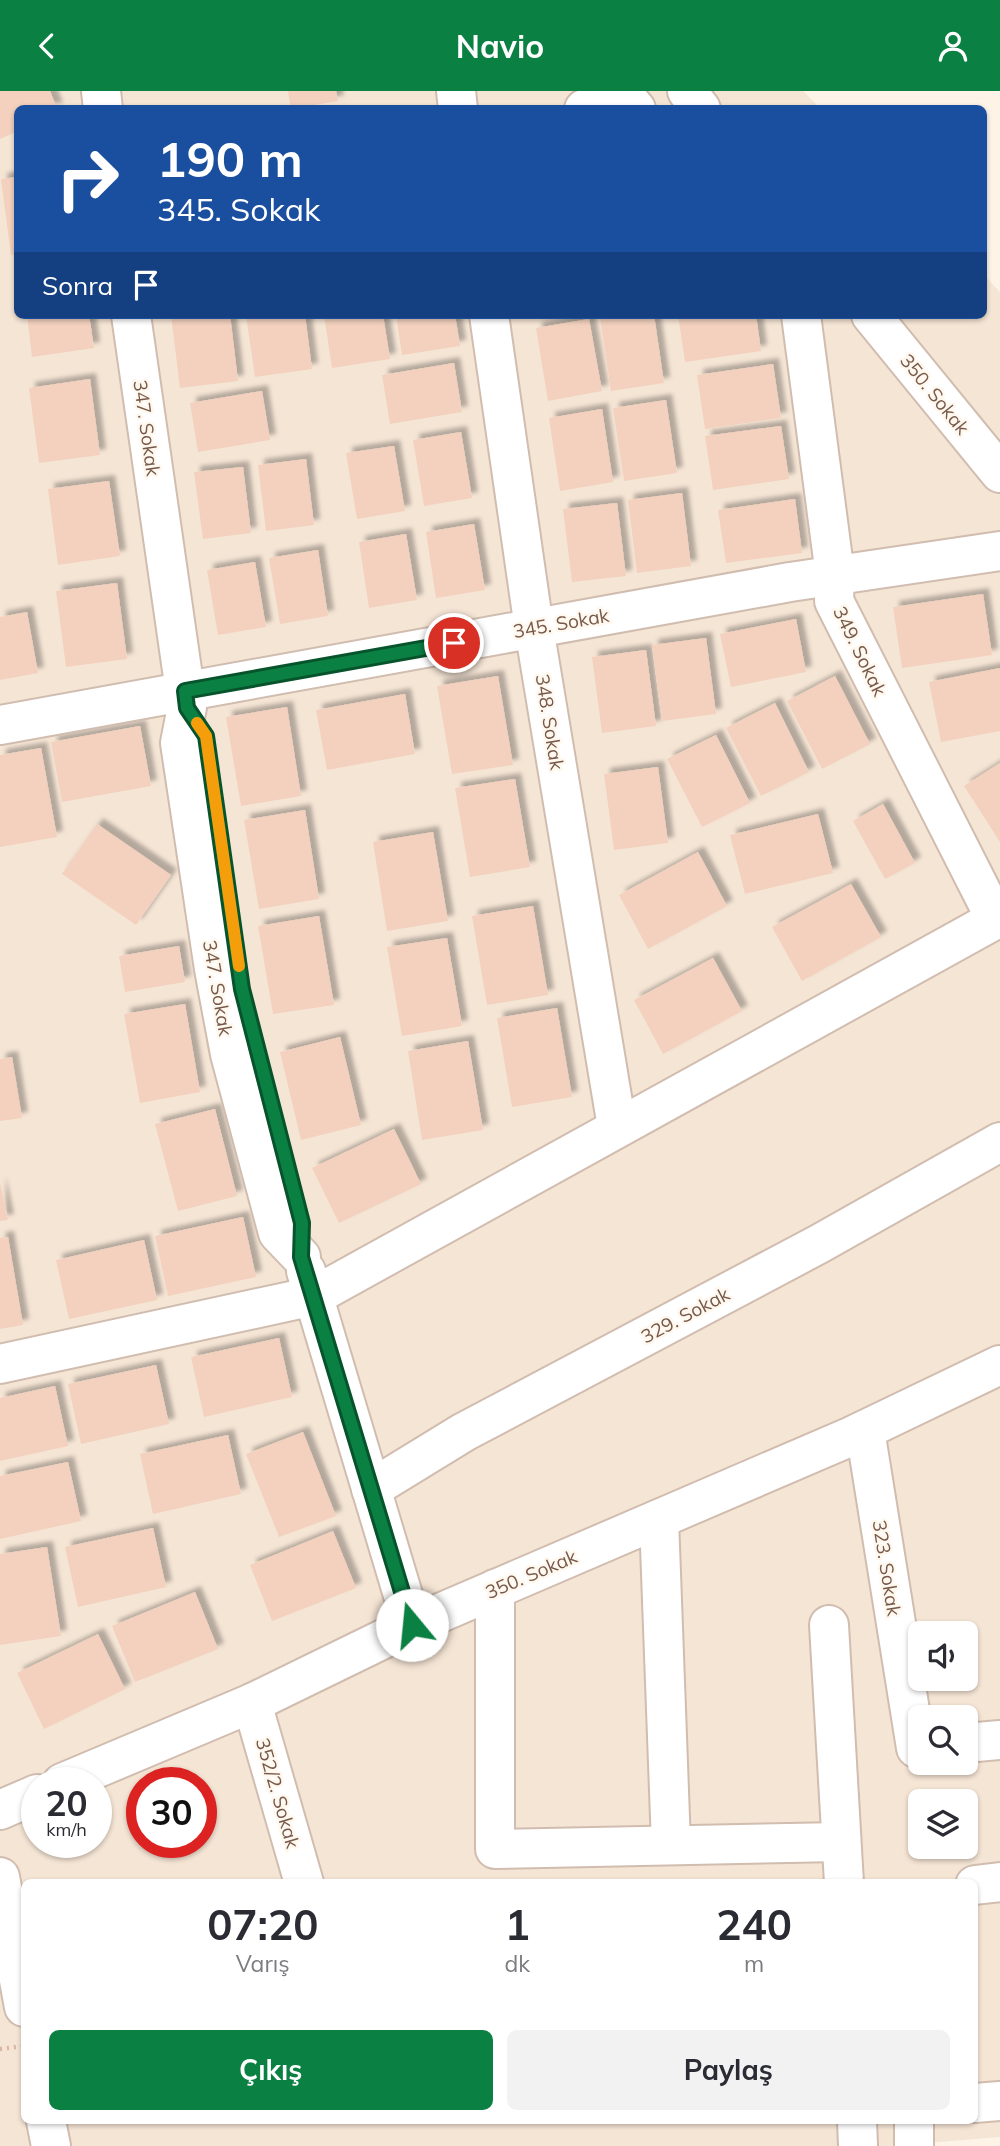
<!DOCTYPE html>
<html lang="tr">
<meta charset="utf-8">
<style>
body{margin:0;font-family:Mulish,sans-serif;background:#f2f2f3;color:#2b2b33;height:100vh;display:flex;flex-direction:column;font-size:26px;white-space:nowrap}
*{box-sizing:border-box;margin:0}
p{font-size:23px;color:#7c7c81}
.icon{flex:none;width:38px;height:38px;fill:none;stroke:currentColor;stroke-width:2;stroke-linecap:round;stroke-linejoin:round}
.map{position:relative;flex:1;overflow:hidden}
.details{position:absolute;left:21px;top:1788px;width:957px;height:245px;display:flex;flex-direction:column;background:#fff;border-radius:10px;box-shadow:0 2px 5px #0004}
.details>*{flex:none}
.guide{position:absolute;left:14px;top:14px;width:973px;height:214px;border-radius:10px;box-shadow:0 2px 5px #0004;background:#1a4fa0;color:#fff;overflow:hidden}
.buttons{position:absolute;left:908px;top:1530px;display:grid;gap:14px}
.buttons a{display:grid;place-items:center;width:70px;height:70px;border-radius:10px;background:#fff;box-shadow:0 2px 5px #0004;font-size:35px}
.speed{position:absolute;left:21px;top:1676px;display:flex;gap:14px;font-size:35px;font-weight:700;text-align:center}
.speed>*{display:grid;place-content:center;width:91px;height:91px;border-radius:50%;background:#fff;box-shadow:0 2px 5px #0004;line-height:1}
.speed small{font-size:18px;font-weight:400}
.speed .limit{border:10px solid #d22;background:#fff;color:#111}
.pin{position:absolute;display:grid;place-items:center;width:60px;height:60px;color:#fff;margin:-30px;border:4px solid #fff;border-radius:50%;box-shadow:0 2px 7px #0007}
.me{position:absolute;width:77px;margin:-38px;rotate:343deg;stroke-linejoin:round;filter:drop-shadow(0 0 5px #0008)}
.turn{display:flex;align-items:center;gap:24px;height:147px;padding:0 28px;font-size:32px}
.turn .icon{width:91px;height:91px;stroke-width:2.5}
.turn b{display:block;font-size:49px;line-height:60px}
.then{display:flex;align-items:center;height:66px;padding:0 28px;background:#0003;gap:14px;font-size:26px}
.eta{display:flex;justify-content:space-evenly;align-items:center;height:119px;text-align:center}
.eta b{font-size:42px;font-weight:700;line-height:49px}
.action{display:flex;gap:14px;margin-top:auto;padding:14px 28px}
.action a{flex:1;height:80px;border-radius:10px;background:#0b8043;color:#fff;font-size:28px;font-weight:700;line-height:80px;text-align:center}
.action a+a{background:#f2f2f3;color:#2b2b33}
header{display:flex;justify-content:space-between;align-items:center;height:91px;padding:0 28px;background:#0b8043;color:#fff;font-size:32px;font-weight:700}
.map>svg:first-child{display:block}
</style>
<header><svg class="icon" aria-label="back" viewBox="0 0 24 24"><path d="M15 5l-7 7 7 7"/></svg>Navio<svg class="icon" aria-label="person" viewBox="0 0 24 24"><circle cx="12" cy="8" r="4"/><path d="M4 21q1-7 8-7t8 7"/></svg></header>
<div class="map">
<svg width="1000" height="2055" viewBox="0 0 1000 2055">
<defs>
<filter id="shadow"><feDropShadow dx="6" dy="-6" stdDeviation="2" flood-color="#0004"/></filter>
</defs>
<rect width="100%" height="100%" fill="#fdf4e7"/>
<path fill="#f5e5d5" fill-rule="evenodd" d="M 0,0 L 803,0 L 820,17 L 18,18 L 18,224 L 984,224 L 984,184 L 1000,201 L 1000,2046 L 890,2055 L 0,2055 ZM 920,1542 L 966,1542 L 966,1587 L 920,1587 ZM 920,1626 L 966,1626 L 966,1671 L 920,1671 ZM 37,1692 L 96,1692 L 96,1752 L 37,1752 ZM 142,1692 L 201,1692 L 201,1752 L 142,1752 ZM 920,1710 L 966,1710 L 966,1755 L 920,1755 ZM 24,1792 L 975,1792 L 975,2030 L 24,2030 Z"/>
<g fill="#f3d1be" filter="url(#shadow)">
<path d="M 0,0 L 50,0 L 57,18 L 18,18 L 18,40 L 0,48 Z"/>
<path d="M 288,0 L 336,0 L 338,10 L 291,18 Z"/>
<path d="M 18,86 L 18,163 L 11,164 L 1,88 Z"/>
<path d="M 27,224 L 89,224 L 94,257 L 32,266 Z"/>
<path d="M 171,224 L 230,224 L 238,290 L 180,297 Z"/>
<path d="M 246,224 L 305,224 L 312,278 L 255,286 Z"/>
<path d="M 324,224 L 383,224 L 390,268 L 332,277 Z"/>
<path d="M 396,224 L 455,224 L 460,255 L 402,264 Z"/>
<path d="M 621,224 L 654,224 L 664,292 L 611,300 L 600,227 Z"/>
<path d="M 678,224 L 756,224 L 761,260 L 685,271 Z"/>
<path d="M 589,228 L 602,300 L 548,310 L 536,237 Z"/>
<path d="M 454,272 L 462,321 L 390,333 L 382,284 Z"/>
<path d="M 773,273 L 781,327 L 705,338 L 697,284 Z"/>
<path d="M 90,288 L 100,364 L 39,372 L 29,297 Z"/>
<path d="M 262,300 L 270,349 L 198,361 L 190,312 Z"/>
<path d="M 666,309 L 677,382 L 624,390 L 613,317 Z"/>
<path d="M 602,318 L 613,391 L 560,400 L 549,327 Z"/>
<path d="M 781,335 L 789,388 L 713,399 L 705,345 Z"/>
<path d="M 461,341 L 472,407 L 424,415 L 413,349 Z"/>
<path d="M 394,355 L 405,420 L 357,428 L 346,362 Z"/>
<path d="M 306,368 L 314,434 L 266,440 L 258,374 Z"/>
<path d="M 243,376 L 251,442 L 203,448 L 194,381 Z"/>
<path d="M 109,390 L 120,465 L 58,474 L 48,398 Z"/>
<path d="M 682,402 L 691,475 L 637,482 L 628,409 Z"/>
<path d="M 795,408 L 802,462 L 726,472 L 718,419 Z"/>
<path d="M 617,412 L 626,485 L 572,491 L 563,418 Z"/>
<path d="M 474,433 L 485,499 L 436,507 L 426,441 Z"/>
<path d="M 406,443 L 417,509 L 369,517 L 359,451 Z"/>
<path d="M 318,459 L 328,525 L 280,533 L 269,467 Z"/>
<path d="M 255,471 L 266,536 L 218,544 L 207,479 Z"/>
<path d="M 117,492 L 127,568 L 66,576 L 56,500 Z"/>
<path d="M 983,503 L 992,564 L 902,577 L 893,516 Z"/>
<path d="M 27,521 L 38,582 L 0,589 L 0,526 Z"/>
<path d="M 796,528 L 806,581 L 731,596 L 720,543 Z"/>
<path d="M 706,547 L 716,623 L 662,630 L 652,554 Z"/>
<path d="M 646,559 L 656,635 L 602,642 L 592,566 Z"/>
<path d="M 1000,577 L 1000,640 L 941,651 L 929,591 Z"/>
<path d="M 498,585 L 513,674 L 452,683 L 437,595 Z"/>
<path d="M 835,585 L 870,653 L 822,678 L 787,610 Z"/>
<path d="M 405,603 L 415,663 L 327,679 L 316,619 Z"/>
<path d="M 775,612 L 809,681 L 761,705 L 726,637 Z"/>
<path d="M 287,616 L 301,705 L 241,715 L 226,626 Z"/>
<path d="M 140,635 L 151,695 L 62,711 L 51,651 Z"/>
<path d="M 716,644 L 750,712 L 702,736 L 667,668 Z"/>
<path d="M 41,657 L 57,746 L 0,756 L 0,664 Z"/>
<path d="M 1000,672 L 1000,751 L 964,695 Z"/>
<path d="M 658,676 L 668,752 L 614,759 L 604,683 Z"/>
<path d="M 515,688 L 530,776 L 470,786 L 455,697 Z"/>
<path d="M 883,713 L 915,772 L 885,788 L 853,730 Z"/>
<path d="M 305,719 L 319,808 L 259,818 L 244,729 Z"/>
<path d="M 818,723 L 833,782 L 745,803 L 730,744 Z"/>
<path d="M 97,733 L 171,784 L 136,834 L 62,783 Z"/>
<path d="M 433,741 L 448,830 L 387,840 L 373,751 Z"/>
<path d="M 698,761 L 727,815 L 648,858 L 619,804 Z"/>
<path d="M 851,793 L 881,846 L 802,890 L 772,836 Z"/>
<path d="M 533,815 L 548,904 L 487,914 L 472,825 Z"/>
<path d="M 319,825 L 334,914 L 273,923 L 258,835 Z"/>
<path d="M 447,847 L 462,935 L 402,945 L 387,856 Z"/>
<path d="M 179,855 L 185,891 L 125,901 L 119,865 Z"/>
<path d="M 713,867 L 742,920 L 663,963 L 634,909 Z"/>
<path d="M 185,913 L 200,1001 L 140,1012 L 124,923 Z"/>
<path d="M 557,917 L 572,1006 L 512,1016 L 497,927 Z"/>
<path d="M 340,946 L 361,1034 L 301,1049 L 280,961 Z"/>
<path d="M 468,950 L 483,1039 L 422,1049 L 408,960 Z"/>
<path d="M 12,966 L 22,1027 L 0,1030 L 0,968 Z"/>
<path d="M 215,1018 L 237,1105 L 178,1120 L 155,1033 Z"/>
<path d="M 394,1038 L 421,1093 L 339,1132 L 312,1077 Z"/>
<path d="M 0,1092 L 8,1129 L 0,1130 Z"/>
<path d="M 243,1126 L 256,1186 L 168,1205 L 155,1145 Z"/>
<path d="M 8,1146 L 23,1234 L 0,1238 L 0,1147 Z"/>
<path d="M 144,1149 L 157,1209 L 69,1228 L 56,1169 Z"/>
<path d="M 279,1247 L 292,1306 L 204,1326 L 191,1266 Z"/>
<path d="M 156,1274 L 169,1333 L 81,1353 L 68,1293 Z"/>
<path d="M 55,1295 L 68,1355 L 0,1370 L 0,1307 Z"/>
<path d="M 303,1341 L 336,1425 L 279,1446 L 246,1363 Z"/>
<path d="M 228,1344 L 241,1403 L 153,1423 L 140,1363 Z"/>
<path d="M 68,1371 L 81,1430 L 0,1448 L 0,1385 Z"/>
<path d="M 153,1437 L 166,1496 L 78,1516 L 65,1456 Z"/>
<path d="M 333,1440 L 356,1497 L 272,1530 L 250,1474 Z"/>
<path d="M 47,1456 L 61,1545 L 0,1554 L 0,1463 Z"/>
<path d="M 195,1501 L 218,1558 L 135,1591 L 112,1535 Z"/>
<path d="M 98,1543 L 125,1598 L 44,1638 L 17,1582 Z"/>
</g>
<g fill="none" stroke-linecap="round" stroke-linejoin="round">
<g stroke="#d1bdaf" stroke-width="42">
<g id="minor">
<path d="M 101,0 L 103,18"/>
<path d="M 456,0 L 458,18"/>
<path d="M 687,0 L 701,18"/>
<path d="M 584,18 L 630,11 L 636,18"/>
<path d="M 131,224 L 185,600 L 187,616 L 180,652 L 214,878 L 230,963 L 278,1142 L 301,1166"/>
<path d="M 489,224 L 534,537 L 617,1036"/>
<path d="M 801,224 L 835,484 L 834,510 L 996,829"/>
<path d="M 871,224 L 1000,382"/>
<path d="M 0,634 L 790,491 L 1000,460"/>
<path d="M 306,1180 L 412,1534"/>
<path d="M 0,1273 L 314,1205 L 1000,826"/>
<path d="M 865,1339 L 916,1657 L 920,1656"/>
<path d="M 371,1398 L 464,1341 L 819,1153 L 1000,1051"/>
<path d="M 659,1428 L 671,1754"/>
<path d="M 495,1498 L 495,1758 L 841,1751"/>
<path d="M 829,1534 L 844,1792"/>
<path d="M 252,1612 L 304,1792"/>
<path d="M 966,1652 L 1000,1649"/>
<path d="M 62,1692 L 252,1612 L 412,1534 L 852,1345 L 1000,1274"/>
<path d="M 0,1719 L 37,1703"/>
<path d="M 0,1786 L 24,1916"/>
<path d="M 975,1794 L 1000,1791"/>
<path d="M 975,2012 L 1000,2010"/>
<path d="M 46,2030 L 51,2055"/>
<path d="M 857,2030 L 858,2055"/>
<path d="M 914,2030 L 914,2055"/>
</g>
</g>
<path stroke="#d8b4a1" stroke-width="4.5" stroke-dasharray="2 5" stroke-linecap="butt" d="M 0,1958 L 24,1955"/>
<use href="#minor" stroke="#fff" stroke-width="38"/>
</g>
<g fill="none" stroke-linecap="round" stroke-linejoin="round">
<g stroke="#07532c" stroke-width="18">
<path id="route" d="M 412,1534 L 301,1166 L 302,1132 L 242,898 L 206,645 L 187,617 L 185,600 L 454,552"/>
</g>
<use href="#route" stroke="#0b8043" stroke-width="12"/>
<path stroke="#f59e0b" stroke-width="12" d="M 197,632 L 206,645 L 239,875"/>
</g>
<g text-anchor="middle" stroke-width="5" stroke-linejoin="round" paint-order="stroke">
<g font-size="19" fill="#77594b" stroke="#fff8ee">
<text transform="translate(935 303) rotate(51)" y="7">350. Sokak</text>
<text transform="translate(147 337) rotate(82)" y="7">347. Sokak</text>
<text transform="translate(561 532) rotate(-10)" y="7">345. Sokak</text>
<text transform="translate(860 560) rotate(64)" y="7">349. Sokak</text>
<text transform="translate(550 631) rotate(81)" y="7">348. Sokak</text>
<text transform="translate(218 897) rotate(80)" y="7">347. Sokak</text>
<text transform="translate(685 1224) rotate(-28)" y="7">329. Sokak</text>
<text transform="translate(887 1477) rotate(81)" y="7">323. Sokak</text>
<text transform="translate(531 1483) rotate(-23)" y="7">350. Sokak</text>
<text transform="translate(278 1702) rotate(74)" y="7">352/2. Sokak</text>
</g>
</g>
</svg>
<div class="buttons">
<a><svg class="icon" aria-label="sound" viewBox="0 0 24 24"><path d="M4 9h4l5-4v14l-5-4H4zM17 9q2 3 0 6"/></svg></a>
<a><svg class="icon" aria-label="search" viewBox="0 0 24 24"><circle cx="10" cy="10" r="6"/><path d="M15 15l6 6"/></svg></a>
<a><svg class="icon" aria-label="layers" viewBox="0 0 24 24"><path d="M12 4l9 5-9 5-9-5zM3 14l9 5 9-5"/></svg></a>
</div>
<div class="speed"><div>20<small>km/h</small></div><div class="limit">30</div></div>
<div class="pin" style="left:454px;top:552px;background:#d93025"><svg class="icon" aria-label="arrive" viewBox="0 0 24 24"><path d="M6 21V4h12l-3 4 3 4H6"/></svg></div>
<svg class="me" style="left:412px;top:1534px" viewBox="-20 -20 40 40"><circle r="19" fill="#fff"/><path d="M0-13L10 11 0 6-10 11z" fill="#0b8043"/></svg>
<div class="guide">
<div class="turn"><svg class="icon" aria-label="right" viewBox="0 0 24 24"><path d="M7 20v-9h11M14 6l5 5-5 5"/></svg><div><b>190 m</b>345. Sokak</div></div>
<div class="then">Sonra<svg class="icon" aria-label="arrive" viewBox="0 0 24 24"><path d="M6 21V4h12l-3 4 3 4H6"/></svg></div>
</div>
<section class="details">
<div class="eta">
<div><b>07:20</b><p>Varış</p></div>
<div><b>1</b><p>dk</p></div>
<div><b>240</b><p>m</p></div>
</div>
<div class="action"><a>Çıkış</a><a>Paylaş</a></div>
</section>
</div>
